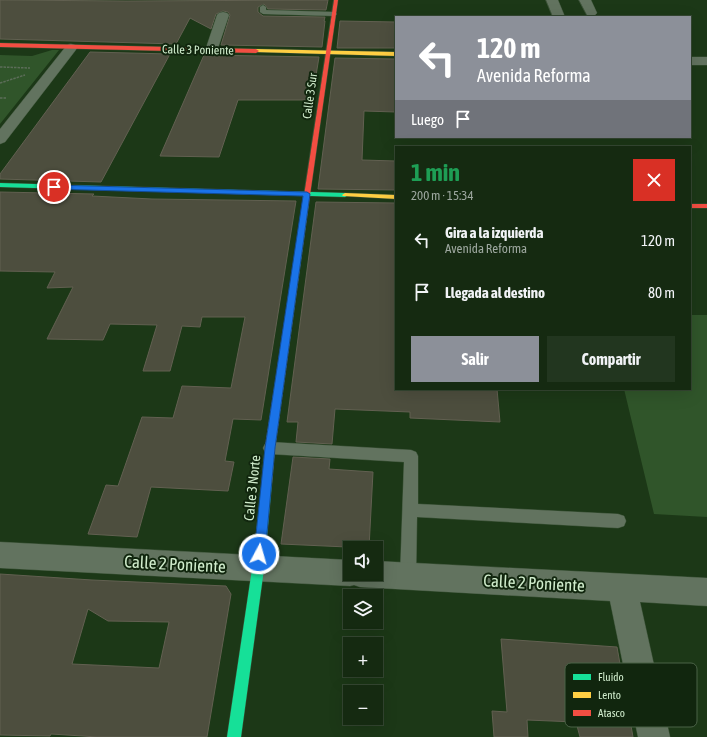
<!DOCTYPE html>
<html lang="es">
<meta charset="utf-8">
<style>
body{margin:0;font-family:"Asap Condensed",sans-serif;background:#22361f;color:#f1f3f6;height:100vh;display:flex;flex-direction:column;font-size:15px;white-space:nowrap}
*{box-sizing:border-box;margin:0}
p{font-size:13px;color:#9da79f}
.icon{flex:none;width:22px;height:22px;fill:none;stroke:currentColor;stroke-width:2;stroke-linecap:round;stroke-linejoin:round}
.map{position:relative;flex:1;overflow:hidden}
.side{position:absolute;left:395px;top:146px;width:296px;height:244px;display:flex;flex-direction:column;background:#152a11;border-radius:0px;box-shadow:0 4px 16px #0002,0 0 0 1px #344631}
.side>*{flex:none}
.guide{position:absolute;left:395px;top:16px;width:296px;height:122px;border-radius:0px;box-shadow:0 4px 16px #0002,0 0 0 1px #344631;background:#8c9099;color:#fff;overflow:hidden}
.controls{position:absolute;left:343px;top:541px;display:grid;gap:8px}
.controls a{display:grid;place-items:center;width:40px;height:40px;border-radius:0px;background:#152a11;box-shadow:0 4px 16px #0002,0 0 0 1px #344631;font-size:20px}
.pin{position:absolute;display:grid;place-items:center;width:34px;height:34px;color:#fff;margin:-17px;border:2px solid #fff;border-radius:50%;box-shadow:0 1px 4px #0007}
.me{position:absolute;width:44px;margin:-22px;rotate:6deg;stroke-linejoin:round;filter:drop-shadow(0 0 3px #0008)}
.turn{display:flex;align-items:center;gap:14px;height:84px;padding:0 16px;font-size:18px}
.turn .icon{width:52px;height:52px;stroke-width:2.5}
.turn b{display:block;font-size:28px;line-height:34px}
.then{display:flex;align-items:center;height:38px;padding:0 16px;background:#0003;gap:8px;font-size:15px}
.round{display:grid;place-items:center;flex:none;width:42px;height:42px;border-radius:0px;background:#22361f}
.head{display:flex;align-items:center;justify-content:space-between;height:68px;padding:0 16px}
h1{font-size:24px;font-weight:700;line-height:30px;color:#1e9e55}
.cta{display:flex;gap:8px;margin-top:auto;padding:8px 16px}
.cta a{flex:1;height:46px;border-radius:0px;background:#8c9099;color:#fff;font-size:16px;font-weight:700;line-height:46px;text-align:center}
.cta a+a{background:#22361f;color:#f1f3f6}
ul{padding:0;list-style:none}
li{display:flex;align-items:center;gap:12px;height:52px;padding:0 16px}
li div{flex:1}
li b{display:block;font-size:15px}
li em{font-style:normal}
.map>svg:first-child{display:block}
</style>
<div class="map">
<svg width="707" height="737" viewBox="0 0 707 737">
<rect width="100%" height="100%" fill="#1c3817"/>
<g fill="#30552a">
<path d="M 52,50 L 59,50 L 0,124 L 0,55 L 32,56 Z"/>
<path d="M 690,315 L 707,315 L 707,517 L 654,514 L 624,389 L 690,389 Z"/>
</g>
<g fill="#4d4e3e" stroke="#626051" fill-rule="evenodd">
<path d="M 0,0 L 126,1 L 328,0 L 326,10 L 268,9 L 264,4 L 258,7 L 258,12 L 263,16 L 325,17 L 324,21 L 325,21 L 322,47 L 221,45 L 230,15 L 228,12 L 223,11 L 216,14 L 211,29 L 190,18 L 176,44 L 0,39 Z"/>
<path d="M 340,21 L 396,22 L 396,48 L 337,48 Z"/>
<path d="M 90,52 L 170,54 L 101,182 L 0,179 L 0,174 Z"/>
<path d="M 204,55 L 319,57 L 312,100 L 238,100 L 219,157 L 160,156 Z"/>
<path d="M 335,58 L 396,59 L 396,112 L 364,111 L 362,160 L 396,161 L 396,190 L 318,189 Z"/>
<path d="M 0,192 L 94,194 L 92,196 L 152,199 L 296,201 L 261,420 L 233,419 L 225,461 L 234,462 L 228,491 L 151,487 L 137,537 L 88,534 L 106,485 L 118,486 L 142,417 L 173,418 L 182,386 L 231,388 L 245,317 L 202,317 L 200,327 L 182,326 L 170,371 L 143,371 L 157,325 L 110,324 L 103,340 L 47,339 L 73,287 L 47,288 L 55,272 L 0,271 Z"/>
<path d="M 316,202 L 396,203 L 396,389 L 497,389 L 500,422 L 410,418 L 410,412 L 335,409 L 332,444 L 296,442 L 298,422 L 287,422 Z"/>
<path d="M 293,457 L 330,459 L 329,469 L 373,472 L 369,548 L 281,544 Z"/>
<path d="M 0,574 L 92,580 L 226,586 L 231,594 L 207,737 L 98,737 L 51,734 L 50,736 L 0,735 ZM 88,609 L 108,621 L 169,622 L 159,668 L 72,664 Z"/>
<path d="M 501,639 L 617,647 L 633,737 L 580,737 L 576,722 L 527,720 L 528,737 L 494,737 L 492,711 L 507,712 Z"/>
</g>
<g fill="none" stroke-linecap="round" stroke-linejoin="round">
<g stroke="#3b5237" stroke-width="1">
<g id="lane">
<path d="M 263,5 L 266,7 L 266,10 L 334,12 L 337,14 L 334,16 L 263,14 L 260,12 L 260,7 Z"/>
<path d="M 270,442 L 411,450 L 416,452 L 418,456 L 418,504 L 618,514 L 624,516 L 626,521 L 624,526 L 618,528 L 417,517 L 416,577 L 414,583 L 408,585 L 402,583 L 400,577 L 404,462 L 270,454 L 265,452 L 263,448 L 265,444 Z"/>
</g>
</g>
<g stroke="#3b5237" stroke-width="1">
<g id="street">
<path d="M 546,0 L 558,0 L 565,17 L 553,17 Z"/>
<path d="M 579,0 L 591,0 L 597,13 L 595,15 L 587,15 Z"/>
<path d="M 223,12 L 227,13 L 229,15 L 217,51 L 215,54 L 207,54 L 205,51 L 217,15 L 219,13 Z"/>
<path d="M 71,44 L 75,45 L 77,48 L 75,51 L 5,142 L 0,144 L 0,129 L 67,45 Z"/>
<rect x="690" y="57" width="17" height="8"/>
<path d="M 0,542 L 350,560 L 350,574 L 376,574 L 376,561 L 707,578 L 707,606 L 640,602 L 670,737 L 638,737 L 610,601 L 360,587 L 354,585 L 350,586 L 0,568 Z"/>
</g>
</g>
<g stroke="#3b5237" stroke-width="1">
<g id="fast">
<path d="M 0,183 L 345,193 L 348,195 L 345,197 L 0,187 Z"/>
<path d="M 267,478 L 271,479 L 272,482 L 264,569 L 241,737 L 227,737 L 252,569 L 262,482 L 263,479 Z"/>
</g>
</g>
<g stroke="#3b5237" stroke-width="1">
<g id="slow">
<path d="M 256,49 L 396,52 L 396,56 L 254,52 L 254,50 Z"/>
<path d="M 345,193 L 396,195 L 396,199 L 343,196 L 342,195 Z"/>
<path d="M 306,200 L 309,202 L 275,448 L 272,482 L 271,485 L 267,486 L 263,485 L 262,482 L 265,448 L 303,202 Z"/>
</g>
</g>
<g stroke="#3b5237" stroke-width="1">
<g id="jam">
<path d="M 334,0 L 338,0 L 309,202 L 306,204 L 303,202 Z"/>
<path d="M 0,43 L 256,49 L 259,51 L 256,53 L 0,47 Z"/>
<rect x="690" y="204" width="17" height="4"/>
</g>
</g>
<g stroke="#5c6d59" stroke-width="1.5" stroke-dasharray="2.5 1" stroke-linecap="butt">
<path d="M 0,67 L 30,68"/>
<path d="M 0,83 L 25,75"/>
<path d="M 0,98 L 7,98"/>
</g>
<use href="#lane" fill="#62735f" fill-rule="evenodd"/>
<use href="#street" fill="#62735f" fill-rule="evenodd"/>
<use href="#fast" fill="#16e098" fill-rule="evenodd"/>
<use href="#slow" fill="#ffcf43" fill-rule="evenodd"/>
<use href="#jam" fill="#f24e42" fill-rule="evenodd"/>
</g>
<path fill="#1a73e8" stroke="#114b97" d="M 54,185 L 307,192 L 310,194 L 275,448 L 265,554 L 263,557 L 259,559 L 255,557 L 254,554 L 265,448 L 303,196 L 51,189 L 50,187 Z"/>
<g text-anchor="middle" stroke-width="4" stroke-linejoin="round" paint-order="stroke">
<g font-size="12" fill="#d1edcd" stroke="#11260e">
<text transform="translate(198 50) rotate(1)" y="4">Calle 3 Poniente</text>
<text transform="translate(310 96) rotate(-82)" y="4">Calle 3 Sur</text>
</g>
<g font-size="14" fill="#d1edcd" stroke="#11260e">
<text transform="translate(252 488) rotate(-84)" y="5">Calle 3 Norte</text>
</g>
<g font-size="17" fill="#d1edcd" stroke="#11260e">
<text transform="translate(175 564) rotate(3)" y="6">Calle 2 Poniente</text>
<text transform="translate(534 583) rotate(3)" y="6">Calle 2 Poniente</text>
</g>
</g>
<rect x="565" y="663" width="132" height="64" rx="6" fill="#11260e" stroke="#4b6247" stroke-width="1"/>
<rect x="573" y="674" width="18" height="6" fill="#16e098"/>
<rect x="573" y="692" width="18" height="6" fill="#ffcf43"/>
<rect x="573" y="710" width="18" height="6" fill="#f24e42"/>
<g font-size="11" fill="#d1edcd">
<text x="598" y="681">Fluido</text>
<text x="598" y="699">Lento</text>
<text x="598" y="717">Atasco</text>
</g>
</svg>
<div class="controls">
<a><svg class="icon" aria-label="sound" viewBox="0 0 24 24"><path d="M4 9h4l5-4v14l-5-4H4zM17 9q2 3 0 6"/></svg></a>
<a><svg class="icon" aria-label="layers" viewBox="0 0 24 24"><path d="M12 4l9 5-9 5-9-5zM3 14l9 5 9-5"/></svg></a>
<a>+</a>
<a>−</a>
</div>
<div class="pin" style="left:54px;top:187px;background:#d93025"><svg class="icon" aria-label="arrive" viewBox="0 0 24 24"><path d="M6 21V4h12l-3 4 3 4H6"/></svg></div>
<svg class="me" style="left:259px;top:554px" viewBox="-20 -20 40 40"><circle r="17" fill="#1a73e8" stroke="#fff" stroke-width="3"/><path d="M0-11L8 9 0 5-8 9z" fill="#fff"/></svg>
<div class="guide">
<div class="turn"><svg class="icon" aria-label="left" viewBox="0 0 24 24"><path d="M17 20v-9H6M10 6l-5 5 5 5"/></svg><div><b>120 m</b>Avenida Reforma</div></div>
<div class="then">Luego<svg class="icon" aria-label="arrive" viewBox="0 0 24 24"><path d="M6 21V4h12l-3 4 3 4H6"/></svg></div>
</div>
<section class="side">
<div class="head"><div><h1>1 min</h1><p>200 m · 15:34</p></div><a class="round" style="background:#d93025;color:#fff"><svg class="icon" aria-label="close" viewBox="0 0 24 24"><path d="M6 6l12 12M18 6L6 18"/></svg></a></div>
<ul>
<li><svg class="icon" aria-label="left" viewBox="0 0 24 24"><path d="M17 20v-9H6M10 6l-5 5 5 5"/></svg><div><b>Gira a la izquierda</b><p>Avenida Reforma</p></div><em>120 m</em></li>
<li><svg class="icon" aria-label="arrive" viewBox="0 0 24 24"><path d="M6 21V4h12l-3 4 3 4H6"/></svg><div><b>Llegada al destino</b></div><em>80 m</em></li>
</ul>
<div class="cta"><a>Salir</a><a>Compartir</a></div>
</section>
</div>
